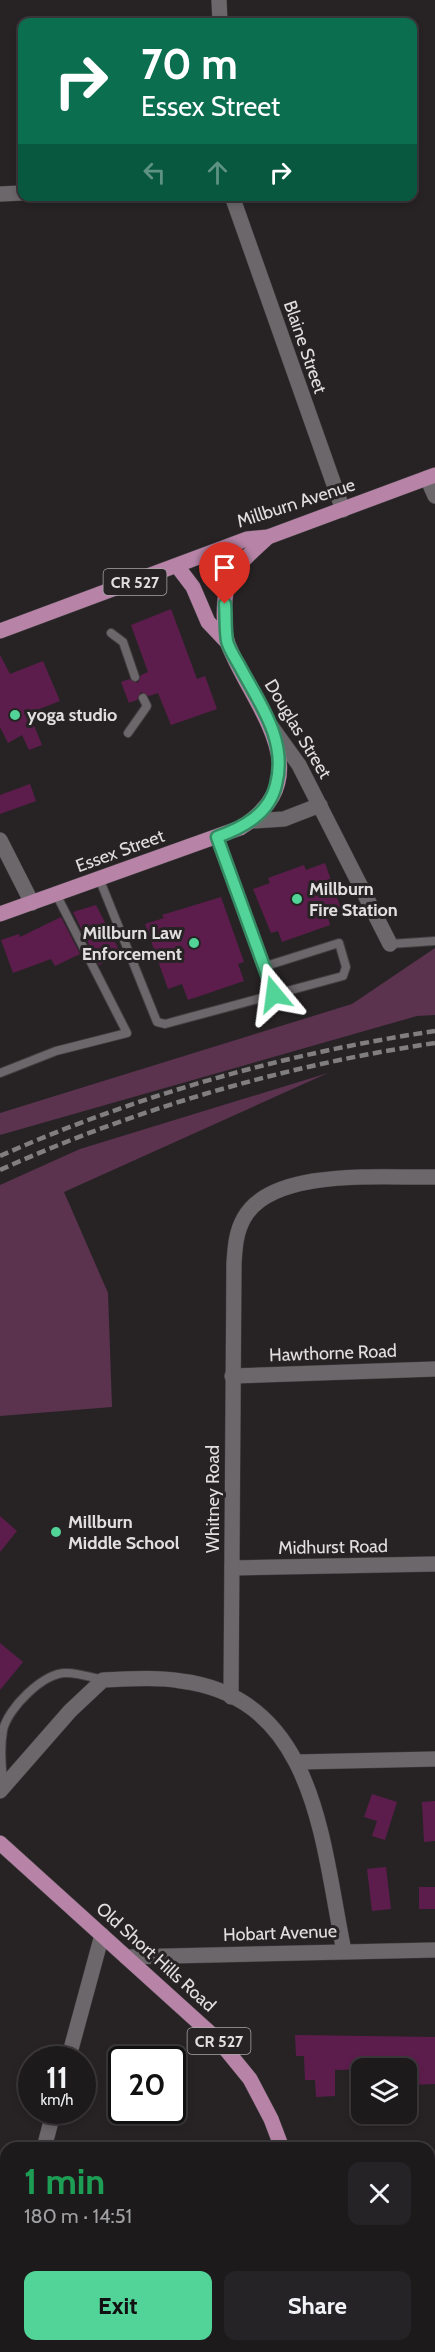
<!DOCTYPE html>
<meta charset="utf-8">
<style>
body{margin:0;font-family:Cabin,sans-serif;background:#252325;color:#f1f3f6;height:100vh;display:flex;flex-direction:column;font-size:22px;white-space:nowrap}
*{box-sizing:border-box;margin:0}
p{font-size:20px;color:#a0a1a3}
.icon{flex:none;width:33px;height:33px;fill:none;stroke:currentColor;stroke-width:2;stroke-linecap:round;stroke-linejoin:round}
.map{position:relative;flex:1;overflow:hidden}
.side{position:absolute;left:0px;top:2142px;width:435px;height:210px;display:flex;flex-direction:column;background:#1d1a1c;border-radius:18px 18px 0 0;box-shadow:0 3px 9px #0003,0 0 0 2px #3b383b}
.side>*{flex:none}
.banner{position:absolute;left:18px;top:18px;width:399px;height:183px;border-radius:12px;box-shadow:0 3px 9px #0003,0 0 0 2px #3b383b;background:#0b6e4f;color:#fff;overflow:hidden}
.tools{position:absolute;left:351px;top:2058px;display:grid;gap:12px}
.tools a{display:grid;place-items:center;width:66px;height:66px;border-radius:12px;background:#1d1a1c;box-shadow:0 3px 9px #0003,0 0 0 2px #3b383b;font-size:30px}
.speed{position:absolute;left:18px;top:2046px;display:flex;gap:12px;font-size:30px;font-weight:700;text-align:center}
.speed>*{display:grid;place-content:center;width:78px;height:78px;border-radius:50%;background:#1d1a1c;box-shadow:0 3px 9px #0003,0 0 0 2px #3b383b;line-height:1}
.speed small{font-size:15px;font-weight:400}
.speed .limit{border:3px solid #111;border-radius:9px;background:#fff;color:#111}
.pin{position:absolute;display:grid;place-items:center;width:51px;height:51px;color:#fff;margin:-62px -26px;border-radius:50% 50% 50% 0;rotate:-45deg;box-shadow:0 0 6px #0007}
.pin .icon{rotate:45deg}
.me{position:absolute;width:66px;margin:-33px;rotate:344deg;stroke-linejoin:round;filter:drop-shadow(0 0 4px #0008)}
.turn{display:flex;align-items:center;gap:21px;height:126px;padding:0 24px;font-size:27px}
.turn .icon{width:78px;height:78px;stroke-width:2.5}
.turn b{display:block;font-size:42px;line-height:51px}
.lanes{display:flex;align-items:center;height:57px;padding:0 24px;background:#0003;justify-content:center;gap:30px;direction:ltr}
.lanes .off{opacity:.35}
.round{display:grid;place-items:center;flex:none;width:63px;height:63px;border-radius:12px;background:#252325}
.head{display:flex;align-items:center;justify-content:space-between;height:102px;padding:0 24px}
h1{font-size:36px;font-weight:800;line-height:45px;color:#1e9e55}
.action{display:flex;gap:12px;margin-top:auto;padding:12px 24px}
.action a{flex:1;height:69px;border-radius:12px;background:#52d397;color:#111;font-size:24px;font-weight:800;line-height:69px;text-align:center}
.action a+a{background:#252325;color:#f1f3f6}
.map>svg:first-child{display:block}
</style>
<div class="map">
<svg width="435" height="2352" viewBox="0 0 435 2352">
<rect width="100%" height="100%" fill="#272325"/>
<g fill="#5b334e">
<path d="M 435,948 L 435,1015 L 417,1016 L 0,1135 L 0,1113 L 352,1004 Z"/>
<path d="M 328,1073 L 64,1192 L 108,1293 L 112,1407 L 0,1416 L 0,1185 L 80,1149 Z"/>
<path d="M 140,2346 L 199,2346 L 188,2352 L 139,2352 Z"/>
</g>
<g fill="#5d1d4c">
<path d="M 171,609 L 197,679 L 205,676 L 217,709 L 171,725 L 158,693 L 149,696 L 141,692 L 137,700 L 129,703 L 121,682 L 129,679 L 138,683 L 141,675 L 148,672 L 131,625 Z"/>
<path d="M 0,655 L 10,674 L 43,661 L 60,701 L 29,713 L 42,745 L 29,750 L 22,735 L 8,743 L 0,727 Z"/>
<path d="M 30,784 L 36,801 L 0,814 L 0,795 Z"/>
<path d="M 325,863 L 341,909 L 327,914 L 330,925 L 282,942 L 278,931 L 271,933 L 253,889 L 270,883 L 268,878 L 304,865 L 306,870 Z"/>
<path d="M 221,897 L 244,962 L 238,964 L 244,981 L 188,1000 L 182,984 L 168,989 L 145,924 L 164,918 L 162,915 Z"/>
<path d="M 96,905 L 121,954 L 99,965 L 73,912 Z"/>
<path d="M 61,917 L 80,954 L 55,966 L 51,959 L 13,973 L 1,940 L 19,934 L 20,937 Z"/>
<path d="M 0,1516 L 17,1531 L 0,1552 Z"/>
<path d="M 0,1643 L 23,1662 L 0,1690 Z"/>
<path d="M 372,1794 L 397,1802 L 385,1840 L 372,1836 L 377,1821 L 364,1817 Z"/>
<path d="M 435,1801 L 435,1841 L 424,1842 L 422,1802 Z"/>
<path d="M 386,1867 L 391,1909 L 372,1911 L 367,1869 Z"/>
<rect x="419" y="1887" width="16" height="22"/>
<path d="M 295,2035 L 435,2037 L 435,2084 L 411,2085 L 411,2068 L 335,2070 L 335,2096 L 316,2097 L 315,2080 L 305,2080 L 304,2056 L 296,2056 Z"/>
</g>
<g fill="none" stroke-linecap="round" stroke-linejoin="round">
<g stroke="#423f40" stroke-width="10">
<g id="lane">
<path d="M 111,633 L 123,642 L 135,677"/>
<path d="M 128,733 L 147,706 L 143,698"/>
<path d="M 217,837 L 274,994"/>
<path d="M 99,878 L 157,1022 L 165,1024 L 343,976 L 346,967 L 339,943 L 266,966"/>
<path d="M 390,944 L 435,941"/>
<path d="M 0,1073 L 56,1051 L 127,1033 L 56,894"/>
<path d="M 4,1786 C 1,1767 0,1748 3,1730 C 8,1708 43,1673 66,1673 C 78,1673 91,1677 103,1680"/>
</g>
</g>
<g stroke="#423f40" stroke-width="16">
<g id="street">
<path d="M 219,0 L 220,22"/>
<path d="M 0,194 L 22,193"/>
<path d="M 232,196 L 343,510"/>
<path d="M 427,478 L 435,496"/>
<path d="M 271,726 L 299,765 L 390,944"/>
<path d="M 252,821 L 284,819 L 320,805"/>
<path d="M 0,840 L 32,903"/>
<path d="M 232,1376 L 435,1369"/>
<path d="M 232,1568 L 435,1564"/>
<path d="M 231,1697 L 234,1263 C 235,1247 236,1232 244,1218 C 272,1167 384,1178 435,1177"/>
<path d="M 298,1762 L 435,1759"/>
<path d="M 0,1791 L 70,1711 L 103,1680 C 129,1679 156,1677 181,1681 C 317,1698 322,1845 344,1951"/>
<path d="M 126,1957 L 435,1950"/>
<path d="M 68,2060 L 102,1935"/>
<path d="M 44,2148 L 54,2110"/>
<path d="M 0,2275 L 6,2258"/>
</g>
</g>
<g stroke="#423f40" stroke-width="16">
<g id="primary">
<path d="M 177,566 L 193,587 L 208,622 L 227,642"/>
<path d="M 0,631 L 247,539 L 268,537 L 435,475"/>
<path d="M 0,914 L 240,828 C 324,776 252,706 228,644 C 223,630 223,600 228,585 C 235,565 253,551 268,537"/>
<path d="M 0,1843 L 219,2041 L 250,2079 L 271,2119 L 282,2148"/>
<path d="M 292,2346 L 292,2352"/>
</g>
</g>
<use href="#lane" stroke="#6b676a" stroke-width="8"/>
<use href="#street" stroke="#6b676a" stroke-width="15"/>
<use href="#primary" stroke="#b784a7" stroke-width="15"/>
<g stroke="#817e80" stroke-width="4.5" stroke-dasharray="9 4.5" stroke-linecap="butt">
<path d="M 0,1156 C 137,1095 287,1053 435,1031"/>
<path d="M 0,1170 C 137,1108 287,1065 435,1043"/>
</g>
</g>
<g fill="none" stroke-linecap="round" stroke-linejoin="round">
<g stroke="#358962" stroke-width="15">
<path id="route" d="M 225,604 C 226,616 225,629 227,641 C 229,649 235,658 239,665 C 259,703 288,740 276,785 C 269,814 244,827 217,837 L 274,994"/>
</g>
<use href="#route" stroke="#52d397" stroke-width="10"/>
</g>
<g fill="#52d397" stroke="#272325" stroke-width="2">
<circle cx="15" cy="715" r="6"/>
<circle cx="297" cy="899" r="6"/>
<circle cx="194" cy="943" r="6"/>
<circle cx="56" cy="1532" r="6"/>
</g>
<g text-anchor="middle" stroke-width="6" stroke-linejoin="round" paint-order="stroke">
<g fill="#272325" stroke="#a8a6a7" stroke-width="1.5">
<rect x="103.5" y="569" width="63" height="26" rx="4.5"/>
<rect x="187.5" y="2028" width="63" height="26" rx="4.5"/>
</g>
<g font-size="16" font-weight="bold" fill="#e0dedf">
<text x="135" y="588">CR 527</text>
<text x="219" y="2047">CR 527</text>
</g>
<g font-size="18" fill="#e0dedf" stroke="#272325">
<text transform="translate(305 347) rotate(71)" y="6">Blaine Street</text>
<text transform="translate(296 503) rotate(-18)" y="6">Millburn Avenue</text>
<text transform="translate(298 729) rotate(59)" y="6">Douglas Street</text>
<text transform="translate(120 851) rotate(-20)" y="6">Essex Street</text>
<text transform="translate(333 1353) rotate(-2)" y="6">Hawthorne Road</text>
<text transform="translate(213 1499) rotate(-90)" y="6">Whitney Road</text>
<text transform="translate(333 1547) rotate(-1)" y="6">Midhurst Road</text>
<text transform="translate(280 1933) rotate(-2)" y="6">Hobart Avenue</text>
<text transform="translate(156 1957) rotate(42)" y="6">Old Short Hills Road</text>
</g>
<g font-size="18" font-weight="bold" fill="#e0dedf" stroke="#272325" text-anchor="start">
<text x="27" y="721">yoga studio</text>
<text x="309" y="895">Millburn<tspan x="309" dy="21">Fire Station</tspan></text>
<text x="182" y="939" text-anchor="end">Millburn Law<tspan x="182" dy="21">Enforcement</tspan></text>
<text x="68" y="1528">Millburn<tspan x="68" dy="21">Middle School</tspan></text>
</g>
</g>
</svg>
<div class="tools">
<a><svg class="icon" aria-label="layers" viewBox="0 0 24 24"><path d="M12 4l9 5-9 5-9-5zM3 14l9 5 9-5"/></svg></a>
</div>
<div class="speed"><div>11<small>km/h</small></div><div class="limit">20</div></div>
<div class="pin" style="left:225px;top:604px;background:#d93025"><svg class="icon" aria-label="arrive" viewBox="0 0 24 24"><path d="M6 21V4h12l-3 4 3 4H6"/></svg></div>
<svg class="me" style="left:274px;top:994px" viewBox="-20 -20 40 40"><path d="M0-17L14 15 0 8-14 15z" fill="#52d397" stroke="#fff" stroke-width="4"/></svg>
<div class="banner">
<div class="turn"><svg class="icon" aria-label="right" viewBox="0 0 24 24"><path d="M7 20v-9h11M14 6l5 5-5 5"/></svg><div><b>70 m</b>Essex Street</div></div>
<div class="lanes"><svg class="icon off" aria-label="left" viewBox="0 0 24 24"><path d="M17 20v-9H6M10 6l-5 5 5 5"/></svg><svg class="icon off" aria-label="ahead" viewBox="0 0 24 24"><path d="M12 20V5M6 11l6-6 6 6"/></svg><svg class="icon" aria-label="right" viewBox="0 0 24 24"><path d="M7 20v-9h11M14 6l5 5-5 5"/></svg></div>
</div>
<section class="side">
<div class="head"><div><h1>1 min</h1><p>180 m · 14:51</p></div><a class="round"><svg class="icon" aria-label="close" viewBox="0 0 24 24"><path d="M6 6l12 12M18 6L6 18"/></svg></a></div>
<div class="action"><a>Exit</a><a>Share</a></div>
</section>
</div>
